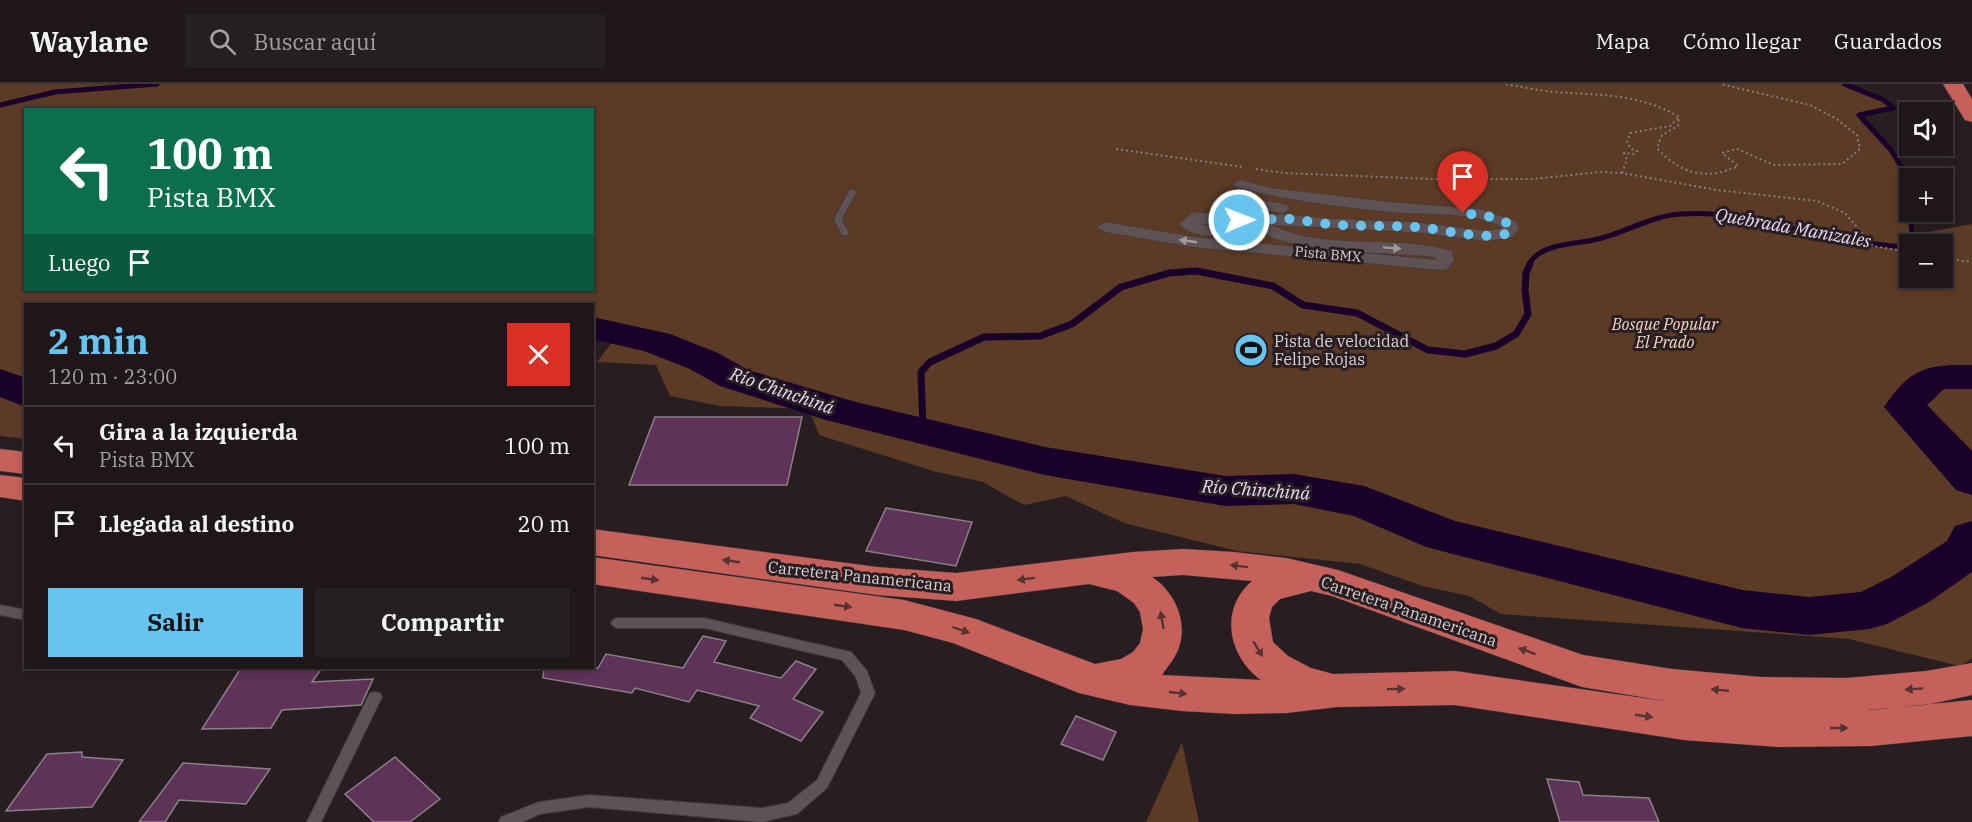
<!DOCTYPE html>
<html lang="es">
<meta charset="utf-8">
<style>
body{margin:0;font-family:"IBM Plex Serif",serif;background:#261f22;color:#f1f3f6;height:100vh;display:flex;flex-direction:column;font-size:22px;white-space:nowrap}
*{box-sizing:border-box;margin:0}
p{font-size:20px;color:#a19fa2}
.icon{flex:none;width:33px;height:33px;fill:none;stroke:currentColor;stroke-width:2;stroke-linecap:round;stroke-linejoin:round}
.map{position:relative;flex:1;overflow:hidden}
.sheet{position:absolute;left:24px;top:219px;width:570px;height:366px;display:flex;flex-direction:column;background:#1e1619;border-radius:0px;box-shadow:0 3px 9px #0003,0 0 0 2px #3c3538}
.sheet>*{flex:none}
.top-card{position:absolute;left:24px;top:24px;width:570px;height:183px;border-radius:0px;box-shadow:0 3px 9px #0003,0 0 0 2px #3c3538;background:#0b6e4f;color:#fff;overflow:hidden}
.fabs{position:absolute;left:1899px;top:18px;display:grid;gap:12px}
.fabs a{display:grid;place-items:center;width:54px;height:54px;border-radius:0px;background:#1e1619;box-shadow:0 3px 9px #0003,0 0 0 2px #3c3538;font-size:30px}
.pin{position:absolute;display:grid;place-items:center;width:51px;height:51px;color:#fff;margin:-62px -26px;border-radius:50% 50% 50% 0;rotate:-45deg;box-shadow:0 0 6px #0007}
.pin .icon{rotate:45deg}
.me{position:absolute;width:66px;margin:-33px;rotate:89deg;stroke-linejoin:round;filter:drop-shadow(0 0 4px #0008)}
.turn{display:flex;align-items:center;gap:21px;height:126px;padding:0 24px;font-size:27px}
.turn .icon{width:78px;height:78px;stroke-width:2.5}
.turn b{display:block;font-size:42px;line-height:51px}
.then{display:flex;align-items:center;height:57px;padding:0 24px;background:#0003;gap:12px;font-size:22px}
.round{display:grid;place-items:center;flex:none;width:63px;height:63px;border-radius:0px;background:#261f22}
.head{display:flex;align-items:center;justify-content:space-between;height:102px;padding:0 24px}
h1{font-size:36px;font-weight:700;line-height:45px;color:#66c4ef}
.primary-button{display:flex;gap:12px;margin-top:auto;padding:12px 24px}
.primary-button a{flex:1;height:69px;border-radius:0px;background:#66c4ef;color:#111;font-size:24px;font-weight:700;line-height:69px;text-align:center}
.primary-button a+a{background:#261f22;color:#f1f3f6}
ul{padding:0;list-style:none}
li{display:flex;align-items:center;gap:18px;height:78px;padding:0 24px;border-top:2px solid #3c3538}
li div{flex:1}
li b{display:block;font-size:22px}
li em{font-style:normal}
header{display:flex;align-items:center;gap:36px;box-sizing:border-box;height:84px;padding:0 30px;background:#1e1619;border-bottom:2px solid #3c3538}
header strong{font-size:28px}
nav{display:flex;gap:33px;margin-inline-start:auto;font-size:21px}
.search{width:420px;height:54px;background:#261f22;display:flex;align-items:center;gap:15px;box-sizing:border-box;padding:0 21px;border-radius:0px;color:#a19fa2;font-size:22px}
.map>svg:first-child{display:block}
</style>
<header>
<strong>Waylane</strong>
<div class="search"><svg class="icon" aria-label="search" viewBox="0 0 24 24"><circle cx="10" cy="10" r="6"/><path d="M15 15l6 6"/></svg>Buscar aquí</div>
<nav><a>Mapa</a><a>Cómo llegar</a><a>Guardados</a></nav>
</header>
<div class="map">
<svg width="1972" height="738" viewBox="0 0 1972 738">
<rect width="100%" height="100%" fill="#281e21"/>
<g fill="#5b3a26" fill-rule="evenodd">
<path d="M 0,0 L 1844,0 L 1884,16 L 1893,24 L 1859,31 L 1891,66 L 1904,87 L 1913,151 L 1972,140 L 1972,575 L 1959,582 L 1849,555 L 1501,530 L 1469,512 L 1423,502 L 1360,480 L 1237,467 L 1124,439 L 1066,412 L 1024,421 L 983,398 L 933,387 L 819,351 L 809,325 L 720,322 L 670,312 L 656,281 L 597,278 L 619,249 L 593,244 L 592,220 L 26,220 L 25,355 L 0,352 ZM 26,26 L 592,26 L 592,206 L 26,206 ZM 1910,160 L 1942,160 L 1942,194 L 1910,194 Z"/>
<path d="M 1182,658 L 1199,738 L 1146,738 Z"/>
</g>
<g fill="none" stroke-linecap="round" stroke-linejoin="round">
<g stroke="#19002a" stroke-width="5">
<path d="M 1844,0 L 1884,16 L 1893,24 L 1859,31 L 1891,66 L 1904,87 L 1910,127"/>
<path d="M 0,21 L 55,8 L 157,0"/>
<path d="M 1910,128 L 1913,160"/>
<path d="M 1529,181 C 1538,160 1574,160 1594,156 C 1624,150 1649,132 1681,130 C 1729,126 1777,142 1824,152 C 1853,158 1881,161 1910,164"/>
</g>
<path stroke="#19002a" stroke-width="7" d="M 923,347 L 921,288 L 930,278 L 984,253 L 1040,252 L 1072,240 L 1121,203 L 1169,189 L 1196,187 L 1273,202 L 1303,221 L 1357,229 L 1428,266 L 1465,270 L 1496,262 L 1516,250 L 1528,230 L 1525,206 L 1526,189 L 1530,180"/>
<g fill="#19002a" fill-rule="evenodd">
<path d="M 592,233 L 670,250 L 718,269 L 748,286 L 852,317 L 1045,363 L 1225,392 L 1294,390 L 1364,402 L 1455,437 L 1742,506 L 1809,513 L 1861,508 L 1893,492 L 1947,457 L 1955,442 L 1972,437 L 1972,488 L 1929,518 L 1887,540 L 1869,545 L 1809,551 L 1742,544 L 1426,463 L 1354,432 L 1294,420 L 1225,422 L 1045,391 L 826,336 L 720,302 L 690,285 L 644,267 L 592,255 Z"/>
<path d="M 1959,281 L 1972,281 L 1972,305 L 1944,305 L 1927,321 L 1972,367 L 1972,411 L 1956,406 L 1884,323 C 1906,291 1920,281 1959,281 Z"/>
<path d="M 0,285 L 26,294 L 26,323 L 0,313 Z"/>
</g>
</g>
<g fill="#5f3258" stroke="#8a8088" stroke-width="1.5">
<path d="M 655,333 L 802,333 L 787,401 L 629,401 Z"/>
<path d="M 886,424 L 972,438 L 956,482 L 866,467 Z"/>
<path d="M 703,552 L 726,557 L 714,578 L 781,594 L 796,577 L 816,585 L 793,615 L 823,628 L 801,657 L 750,634 L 759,622 L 697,606 L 689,618 L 635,604 L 632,609 L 543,594 L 544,584 L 598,584 L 606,570 L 683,584 Z"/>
<path d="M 241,584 L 322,584 L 312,598 L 373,595 L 361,621 L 282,626 L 271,644 L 202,645 Z"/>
<path d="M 1076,632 L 1116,648 L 1103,676 L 1061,660 Z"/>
<path d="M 82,668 L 82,673 L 123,676 L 92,723 L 6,727 L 47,670 Z"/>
<path d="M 395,673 L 440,715 L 410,738 L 374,738 L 345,710 Z"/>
<path d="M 183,679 L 270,685 L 246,720 L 179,716 L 165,738 L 139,738 Z"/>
<path d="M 1547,695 L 1579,698 L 1583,711 L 1649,714 L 1659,738 L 1560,738 Z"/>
</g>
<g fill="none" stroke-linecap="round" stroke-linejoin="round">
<g stroke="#41383b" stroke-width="2">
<g id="lane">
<path d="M 850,105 L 857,107 L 842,135 L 849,150 L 845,152 L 841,150 L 834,135 Z"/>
<path d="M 0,521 L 26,526 L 26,536 L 0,531 Z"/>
<path d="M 617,534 L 704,534 L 851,568 L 867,587 L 875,609 L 827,704 L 797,730 L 792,731 L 762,738 L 589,723 L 540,730 L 522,738 L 499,738 L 501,733 L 539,718 L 589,711 L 762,724 L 788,719 L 817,696 L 861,609 L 856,593 L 842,576 L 704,544 L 617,544 L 613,542 L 611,539 L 613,536 Z"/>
<path d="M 375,608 L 380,609 L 382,613 L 321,738 L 307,738 L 370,609 Z"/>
</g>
</g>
<g stroke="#41383b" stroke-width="1">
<g id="street">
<path d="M 1240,96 L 1271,104 L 1389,118 L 1479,125 L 1516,137 L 1519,145 L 1512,153 L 1487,157 L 1413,148 L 1272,141 C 1325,167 1388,151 1444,165 L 1452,167 L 1454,176 L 1447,185 L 1441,186 L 1193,163 L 1105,148 L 1097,143 L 1105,138 L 1193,153 L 1437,176 L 1435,173 C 1401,169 1278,169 1257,144 L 1198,140 L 1224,145 L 1226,148 L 1224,151 C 1211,154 1187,150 1179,140 L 1191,130 L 1197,128 L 1257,135 L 1281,130 L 1332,135 L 1413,138 L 1487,147 L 1503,144 C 1478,127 1421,131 1390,128 C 1338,123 1285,116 1235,103 L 1233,100 Z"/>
<path d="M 1253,114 L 1287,121 L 1290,124 L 1282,129 L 1253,124 L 1224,125 L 1216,120 L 1224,115 Z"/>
</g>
</g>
<g stroke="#41383b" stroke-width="1">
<g id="highway">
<path d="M 1943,0 L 1963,0 L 1972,15 L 1972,38 L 1965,36 Z"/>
<path d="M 0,365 L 26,368 L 26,390 L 0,387 Z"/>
<path d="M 0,391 L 26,394 L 26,417 L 0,413 Z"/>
<path d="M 592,445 L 877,483 L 956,489 L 1133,468 L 1183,465 L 1234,468 L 1286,474 L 1338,486 L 1583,571 L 1672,585 L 1761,593 L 1847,594 L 1926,587 L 1972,579 L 1972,611 L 1926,621 L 1866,626 L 1871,626 L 1972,616 L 1972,652 L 1871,662 L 1779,663 L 1684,656 L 1455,621 L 1337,623 L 1287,629 L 1235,630 L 1182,627 L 1130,621 L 1079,609 L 953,559 L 904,546 L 592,500 L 592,473 L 904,516 L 976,535 L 1095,580 L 1121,575 L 1133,568 L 1140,559 L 1143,545 L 1140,528 L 1134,519 L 1117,507 L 1089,500 L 956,517 L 877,511 L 592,471 ZM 1183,491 L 1252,497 C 1219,525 1228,572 1261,596 L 1162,591 C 1168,582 1176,573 1179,563 C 1188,537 1174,507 1152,493 ZM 1311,507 L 1332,512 L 1582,603 L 1671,618 L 1455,587 L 1333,590 L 1311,584 L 1288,572 L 1273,558 L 1269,534 L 1272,523 L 1280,515 Z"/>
</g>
</g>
<g stroke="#857c7f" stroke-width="2" stroke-dasharray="2 3" stroke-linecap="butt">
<path d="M 1506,0 C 1521,3 1537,6 1552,8 C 1597,11 1639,9 1679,33 L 1678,42 L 1662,51 L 1657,64 C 1680,90 1707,97 1738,82 L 1722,69 L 1737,65 L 1774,81 L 1842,80 L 1860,65 L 1857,51 L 1835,34 L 1810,21 L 1720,0"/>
<path d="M 1116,65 L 1243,83"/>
<path d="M 1256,85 L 1284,89 L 1432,95 L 1532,95 L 1601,88 L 1622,89 L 1717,106 L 1817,117 L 1845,129 L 1873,162 L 1910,168"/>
<path d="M 1622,89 L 1627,76 L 1624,69 L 1635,70 L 1637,67 L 1631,65 L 1627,58 L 1630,49 L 1670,42 L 1678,34"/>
<path d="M 1942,174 L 1972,178"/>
</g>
<use href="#lane" fill="#5e5255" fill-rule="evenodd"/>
<use href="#street" fill="#5e5255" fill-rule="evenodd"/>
<use href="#highway" fill="#c5615a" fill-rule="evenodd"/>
</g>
<defs><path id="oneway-solid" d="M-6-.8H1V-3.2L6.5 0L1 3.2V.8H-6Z" transform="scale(1.5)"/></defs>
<g fill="#a2989b">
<use href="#oneway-solid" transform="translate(1188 157) rotate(-172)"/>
<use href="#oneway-solid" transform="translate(1392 164) rotate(4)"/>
</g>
<g fill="#573232">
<use href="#oneway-solid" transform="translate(731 477) rotate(-172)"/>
<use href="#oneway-solid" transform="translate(1239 482) rotate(-173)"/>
<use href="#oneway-solid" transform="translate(650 495) rotate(8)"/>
<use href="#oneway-solid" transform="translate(1026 495) rotate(173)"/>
<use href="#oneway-solid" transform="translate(843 522) rotate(8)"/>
<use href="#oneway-solid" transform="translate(1162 536) rotate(-100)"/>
<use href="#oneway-solid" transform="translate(961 546) rotate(18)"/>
<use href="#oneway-solid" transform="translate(1258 565) rotate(59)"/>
<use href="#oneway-solid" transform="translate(1527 567) rotate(-160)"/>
<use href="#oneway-solid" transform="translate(1396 605) rotate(-1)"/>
<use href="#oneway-solid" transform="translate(1914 605) rotate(176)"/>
<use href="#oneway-solid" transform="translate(1720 606) rotate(-175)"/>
<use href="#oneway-solid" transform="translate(1178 609) rotate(6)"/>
<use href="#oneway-solid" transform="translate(1644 632) rotate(8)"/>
<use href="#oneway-solid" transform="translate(1839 644)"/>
</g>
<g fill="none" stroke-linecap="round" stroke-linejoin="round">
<path stroke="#66c4ef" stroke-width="10" stroke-dasharray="0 18" d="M 1239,136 L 1263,140 L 1263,137 C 1283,131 1307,138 1327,140 C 1356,143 1386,141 1415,143 C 1444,145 1477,156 1506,150 L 1511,145 L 1510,140 L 1492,133 L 1463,129"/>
</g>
<defs>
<g id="stadium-disc" transform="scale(1.725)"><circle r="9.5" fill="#66c4ef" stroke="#281e21"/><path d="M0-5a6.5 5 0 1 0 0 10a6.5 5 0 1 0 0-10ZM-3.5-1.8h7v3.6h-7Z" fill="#111"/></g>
</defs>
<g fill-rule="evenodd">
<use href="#stadium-disc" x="1251" y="266"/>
</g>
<g text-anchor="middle" stroke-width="6" stroke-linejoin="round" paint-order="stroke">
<g font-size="14" fill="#d9d2d4" stroke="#281e21">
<text transform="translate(1328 170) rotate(5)" y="5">Pista BMX</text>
</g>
<g font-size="16" font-style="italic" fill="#f7d5c2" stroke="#281e21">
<text x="1665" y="246">Bosque Popular<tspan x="1665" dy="18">El Prado</tspan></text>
</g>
<g font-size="16" fill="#d9d2d4" stroke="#281e21" text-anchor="start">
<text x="1274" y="263">Pista de velocidad<tspan x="1274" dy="18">Felipe Rojas</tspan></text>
</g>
<g font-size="16" fill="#d9d2d4" stroke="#281e21">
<text transform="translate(860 492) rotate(6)" y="6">Carretera Panamericana</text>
<text transform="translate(1409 527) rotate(19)" y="6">Carretera Panamericana</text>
</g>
<g font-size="18" font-style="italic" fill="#e9d9f9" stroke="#281e21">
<text transform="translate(1793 144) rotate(10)" y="6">Quebrada Manizales</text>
<text transform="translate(782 307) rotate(19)" y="6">Río Chinchiná</text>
<text transform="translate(1256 406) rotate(4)" y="6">Río Chinchiná</text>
</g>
</g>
</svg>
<div class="fabs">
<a><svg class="icon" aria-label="sound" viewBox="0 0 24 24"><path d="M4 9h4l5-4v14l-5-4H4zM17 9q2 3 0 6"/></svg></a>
<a>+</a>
<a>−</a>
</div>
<div class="pin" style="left:1463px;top:129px;background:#d93025"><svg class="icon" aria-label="arrive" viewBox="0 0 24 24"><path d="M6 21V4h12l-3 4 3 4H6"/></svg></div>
<svg class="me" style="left:1239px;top:136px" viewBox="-20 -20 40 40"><circle r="17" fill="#66c4ef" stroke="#fff" stroke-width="3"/><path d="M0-11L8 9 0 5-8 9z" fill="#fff"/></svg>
<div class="top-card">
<div class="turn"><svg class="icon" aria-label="left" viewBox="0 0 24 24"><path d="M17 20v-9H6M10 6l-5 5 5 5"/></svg><div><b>100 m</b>Pista BMX</div></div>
<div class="then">Luego<svg class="icon" aria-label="arrive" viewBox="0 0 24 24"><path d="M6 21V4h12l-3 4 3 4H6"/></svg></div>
</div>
<section class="sheet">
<div class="head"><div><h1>2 min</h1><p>120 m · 23:00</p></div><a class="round" style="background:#d93025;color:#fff"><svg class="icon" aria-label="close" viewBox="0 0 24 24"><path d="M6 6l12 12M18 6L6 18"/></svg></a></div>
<ul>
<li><svg class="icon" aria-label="left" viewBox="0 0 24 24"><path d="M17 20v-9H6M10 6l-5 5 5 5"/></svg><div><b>Gira a la izquierda</b><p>Pista BMX</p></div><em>100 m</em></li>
<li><svg class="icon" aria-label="arrive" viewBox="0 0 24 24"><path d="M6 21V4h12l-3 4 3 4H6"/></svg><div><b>Llegada al destino</b></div><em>20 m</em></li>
</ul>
<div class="primary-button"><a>Salir</a><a>Compartir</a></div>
</section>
</div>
